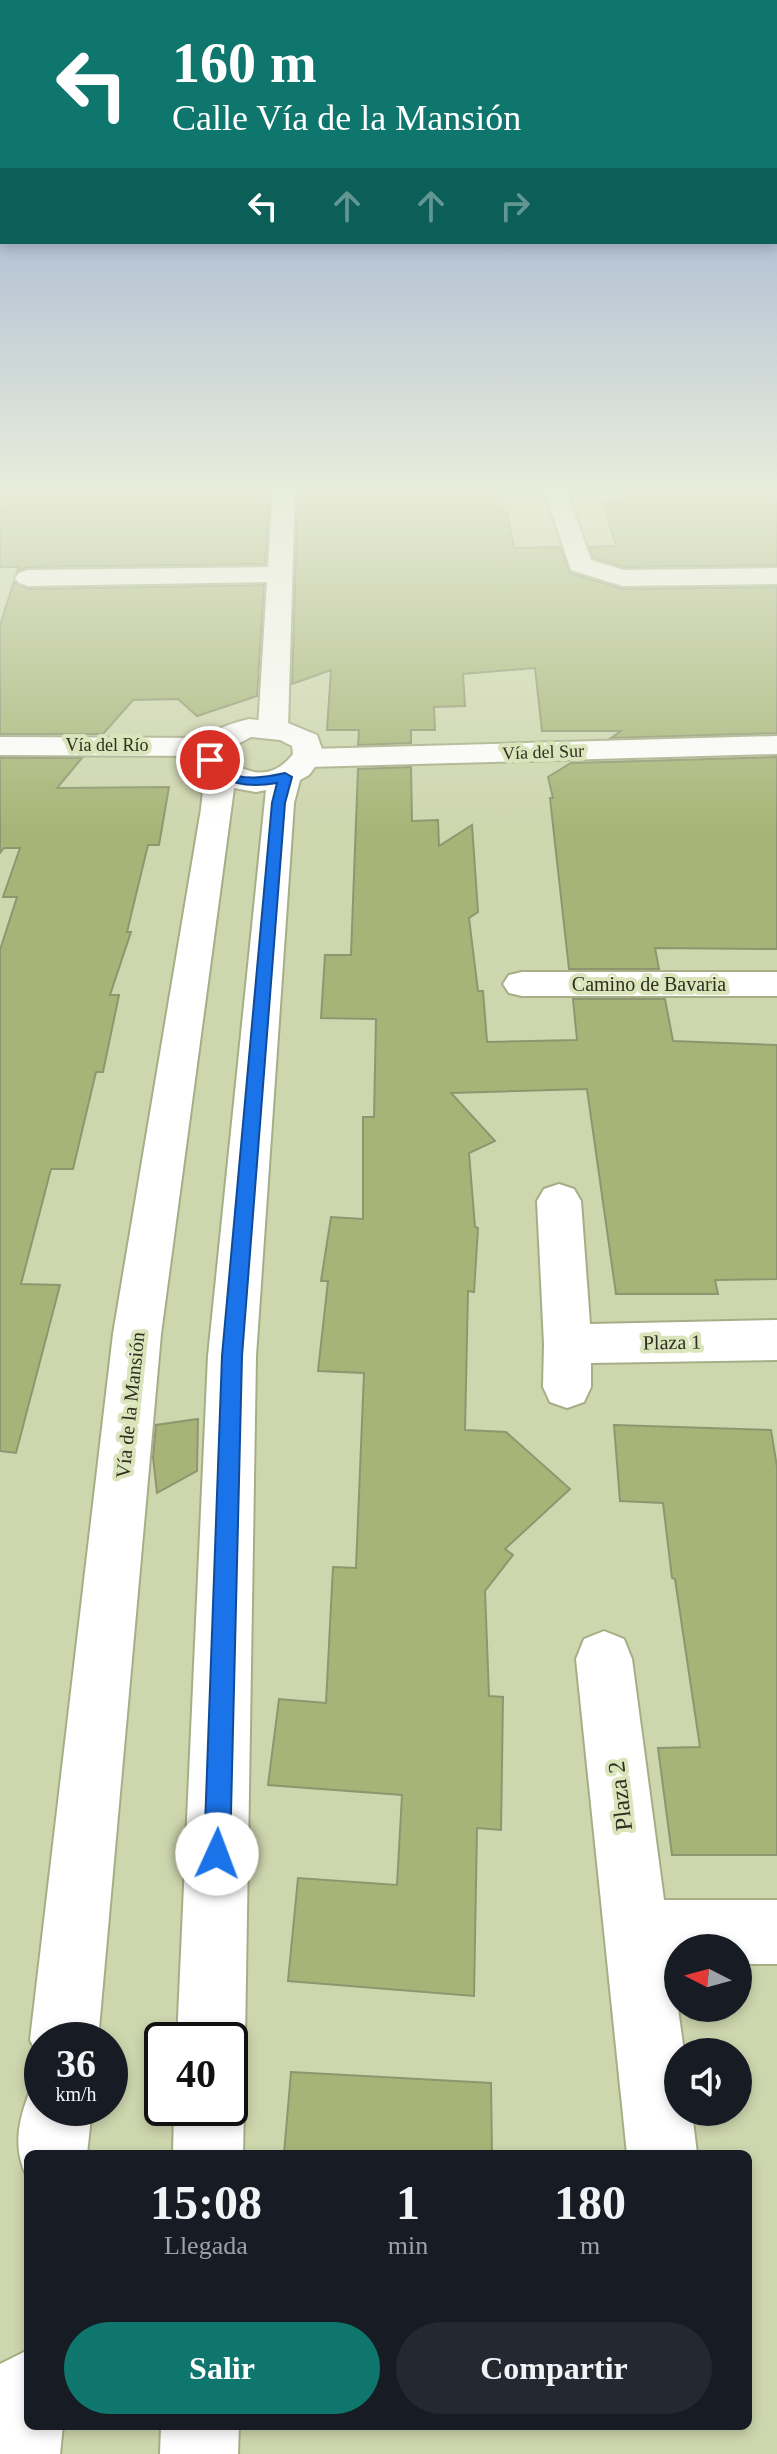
<!DOCTYPE html>
<html lang="es">
<meta charset="utf-8">
<style>
body{margin:0;font-family:"Times New Roman",serif;background:#242831;color:#f1f3f6;height:100vh;display:flex;flex-direction:column;font-size:30px;white-space:nowrap}
*{box-sizing:border-box;margin:0}
p{font-size:26px;color:#9ea1a6}
.icon{flex:none;width:44px;height:44px;fill:none;stroke:currentColor;stroke-width:2;stroke-linecap:round;stroke-linejoin:round}
.map{position:relative;flex:1;overflow:hidden}
.side{position:absolute;left:24px;top:2150px;width:728px;height:280px;display:flex;flex-direction:column;background:#171b24;border-radius:12px;box-shadow:0 4px 12px #0003}
.side>*{flex:none}
.guide{position:absolute;left:0px;top:0px;width:778px;height:244px;box-shadow:0 4px 12px #0003;background:#0f766e;color:#fff;overflow:hidden}
.needle{width:52px;rotate:276deg}
.tools{position:absolute;left:664px;top:1934px;display:grid;gap:16px}
.tools a{display:grid;place-items:center;width:88px;height:88px;border-radius:50%;background:#171b24;box-shadow:0 4px 12px #0003;font-size:40px}
.speed{position:absolute;left:24px;top:2022px;display:flex;gap:16px;font-size:40px;font-weight:700;text-align:center}
.speed>*{display:grid;place-content:center;width:104px;height:104px;border-radius:50%;background:#171b24;box-shadow:0 4px 12px #0003;line-height:1}
.speed small{font-size:20px;font-weight:400}
.speed .limit{border:4px solid #111;border-radius:12px;background:#fff;color:#111}
.pin{position:absolute;display:grid;place-items:center;width:68px;height:68px;color:#fff;margin:-34px;border:4px solid #fff;border-radius:50%;box-shadow:0 2px 8px #0007}
.me{position:absolute;width:88px;margin:-44px;rotate:2deg;stroke-linejoin:round;filter:drop-shadow(0 0 6px #0008)}
.turn{display:flex;align-items:center;gap:28px;height:168px;padding:0 40px;font-size:36px}
.turn .icon{width:104px;height:104px;stroke-width:2.5}
.turn b{display:block;font-size:56px;line-height:68px}
.lanes{display:flex;align-items:center;height:76px;padding:0 40px;background:#0003;justify-content:center;gap:40px;direction:ltr}
.lanes .off{opacity:.35}
.eta{display:flex;justify-content:space-evenly;align-items:center;height:136px;text-align:center}
.eta b{font-size:48px;font-weight:700;line-height:56px}
.action{display:flex;gap:16px;margin-top:auto;padding:16px 40px}
.action a{flex:1;height:92px;border-radius:48px;background:#0f766e;color:#fff;font-size:32px;font-weight:700;line-height:92px;text-align:center}
.action a+a{background:#242831;color:#f1f3f6}
.map>svg:first-child{display:block}
</style>
<div class="map">
<svg width="777" height="2454" viewBox="0 0 777 2454">
<rect width="100%" height="100%" fill="#ced6ae"/>
<g fill="#a8b477" stroke="#8e9670" stroke-width="2">
<path d="M 0,486 L 32,489 L 270,486 L 265,564 L 28,567 L 17,571 L 19,567 L 0,567 Z"/>
<path d="M 298,486 L 500,486 L 502,512 L 507,512 L 514,548 L 560,547 L 570,573 L 622,589 L 777,587 L 777,733 L 611,738 L 621,731 L 542,731 L 535,668 L 463,674 L 465,706 L 434,707 L 435,730 L 411,730 L 411,743 L 358,745 L 359,730 L 327,730 L 331,670 L 292,684 Z"/>
<path d="M 618,486 L 759,486 L 763,492 L 777,492 L 777,565 L 624,567 L 593,558 L 589,547 L 616,546 L 603,501 L 621,501 Z"/>
<path d="M 14,582 L 28,589 L 264,585 L 257,696 L 197,716 L 178,699 L 133,700 L 103,734 L 0,734 L 0,625 Z"/>
<path d="M 777,757 L 777,949 L 655,948 L 659,969 L 569,969 L 550,798 L 553,798 L 548,777 L 571,763 Z"/>
<path d="M 0,758 L 82,758 L 57,788 L 169,787 L 159,845 L 148,845 L 127,932 L 131,932 L 110,995 L 119,995 L 103,1072 L 96,1072 L 73,1169 L 51,1169 L 21,1284 L 60,1285 L 16,1453 L 0,1451 L 0,950 L 17,897 L 3,897 L 20,848 L 4,848 L 0,853 Z"/>
<path d="M 411,767 L 412,821 L 438,820 L 439,846 L 472,825 L 478,912 L 469,918 L 478,991 L 483,991 L 487,1042 L 577,1040 L 573,999 L 665,999 L 673,1041 L 777,1045 L 777,1279 L 715,1280 L 718,1294 L 616,1294 L 587,1089 L 451,1093 L 495,1141 L 469,1153 L 475,1227 L 478,1228 L 474,1292 L 468,1291 L 465,1430 L 506,1432 L 570,1489 L 505,1549 L 513,1555 L 485,1591 L 489,1696 L 503,1697 L 501,1830 L 477,1828 L 474,1996 L 288,1981 L 298,1878 L 397,1885 L 402,1795 L 268,1785 L 279,1699 L 326,1703 L 333,1567 L 356,1568 L 364,1373 L 318,1371 L 328,1281 L 321,1281 L 331,1217 L 363,1219 L 363,1117 L 374,1117 L 376,1019 L 321,1018 L 325,955 L 351,955 L 358,769 Z"/>
<path d="M 198,1419 L 197,1471 L 157,1493 L 153,1457 L 156,1425 Z"/>
<path d="M 614,1425 L 771,1430 L 777,1467 L 777,1855 L 672,1855 L 658,1748 L 700,1747 L 675,1579 L 672,1578 L 663,1503 L 620,1501 Z"/>
<path d="M 291,2072 L 491,2083 L 492,2154 L 284,2154 Z"/>
</g>
<g fill="none" stroke-linecap="round" stroke-linejoin="round">
<g stroke="#a6ae87" stroke-width="4">
<g id="minor">
<path d="M 273,486 L 295,486 L 288,728 L 284,734 L 273,737 L 262,734 L 258,728 L 267,582 L 28,586 L 19,583 L 15,578 L 19,573 L 28,570 L 268,567 Z"/>
<path d="M 543,486 L 565,486 L 591,560 L 624,570 L 777,568 L 777,584 L 622,586 L 571,570 Z"/>
<path d="M 777,736 L 777,754 L 309,767 L 298,764 L 294,758 L 298,752 L 309,749 Z"/>
<path d="M 0,737 L 213,738 L 224,741 L 228,747 L 224,753 L 213,756 L 0,755 Z"/>
<path d="M 522,972 L 777,972 L 777,996 L 522,996 L 509,993 L 503,984 L 509,975 Z"/>
<path d="M 559,1184 L 574,1189 L 581,1201 L 590,1324 L 777,1320 L 777,1360 L 591,1363 L 591,1387 L 584,1402 L 567,1408 L 550,1402 L 543,1387 L 544,1344 L 537,1201 L 544,1189 Z"/>
<path d="M 604,1631 L 624,1639 L 632,1659 L 664,1900 L 777,1900 L 777,1964 L 738,1964 L 738,1948 L 678,1948 L 678,1964 L 672,1964 L 684,2052 L 678,2052 L 678,2112 L 692,2112 L 697,2154 L 627,2154 L 576,1659 L 584,1639 Z"/>
</g>
</g>
<g stroke="#a6ae87" stroke-width="4">
<g id="tertiary">
<path d="M 249,719 L 288,723 L 317,735 L 324,755 L 309,775 L 300,780 L 294,803 L 256,1356 L 245,2040 L 235,2064 L 230,2066 L 230,2040 L 177,2040 L 208,1356 L 266,790 L 256,792 L 234,788 L 161,1334 L 98,2040 L 42,2040 L 42,2064 L 30,2040 L 113,1334 L 201,809 L 205,771 L 195,760 C 203,733 223,725 249,719 ZM 251,737 L 280,740 L 292,746 L 293,754 C 273,780 249,776 226,758 L 230,748 Z"/>
<path d="M 42,2080 L 42,2108 L 92,2108 L 87,2154 L 28,2154 L 28,2179 C 11,2147 19,2116 33,2084 Z"/>
<path d="M 230,2082 L 244,2108 L 243,2154 L 173,2154 L 174,2108 L 230,2108 Z"/>
<path d="M 28,2350 L 28,2426 L 63,2426 L 60,2454 L 0,2454 L 0,2364 Z"/>
<path d="M 161,2426 L 239,2426 L 238,2454 L 160,2454 Z"/>
</g>
</g>
<use href="#minor" fill="#fff" fill-rule="evenodd"/>
<use href="#tertiary" fill="#fff" fill-rule="evenodd"/>
</g>
<linearGradient id="sky" x2="0" y2="1"><stop stop-color="#809acf"/><stop offset="0.59" stop-color="#e9eddb"/><stop offset="1" stop-color="#e9eddb" stop-opacity="0"/></linearGradient>
<rect width="777" height="829" fill="url(#sky)"/>
<path fill="#1a73e8" stroke="#114b97" stroke-width="2" d="M 210,756 C 217,759 219,765 225,770 C 242,782 267,777 285,773 L 292,777 L 285,803 L 242,1356 L 230,1854 L 226,1863 L 217,1866 L 208,1863 L 204,1854 L 222,1356 L 272,803 L 277,783 C 248,788 222,785 204,760 Z"/>
<g text-anchor="middle" stroke-width="8" stroke-linejoin="round" paint-order="stroke">
<g font-size="18" fill="#2d3021" stroke="#dbe4bb">
<text x="107" y="751">Vía del Río</text>
<text transform="translate(543 752) rotate(-2)" y="6">Vía del Sur</text>
</g>
<g font-size="20" fill="#2d3021" stroke="#dbe4bb">
<text x="649" y="991">Camino de Bavaria</text>
<text transform="translate(672 1342) rotate(-1)" y="7">Plaza 1</text>
<text transform="translate(130 1405) rotate(-84)" y="7">Vía de la Mansión</text>
</g>
<g font-size="24" fill="#2d3021" stroke="#dbe4bb">
<text transform="translate(620 1796) rotate(-97)" y="8">Plaza 2</text>
</g>
</g>
</svg>
<div class="tools">
<a><svg class="needle" viewBox="-14 -14 28 28"><path d="M0-13l5 13h-10z" fill="#e53935"/><path d="M0 13l5-13h-10z" fill="#9ea1a6"/></svg></a>
<a><svg class="icon" aria-label="sound" viewBox="0 0 24 24"><path d="M4 9h4l5-4v14l-5-4H4zM17 9q2 3 0 6"/></svg></a>
</div>
<div class="speed"><div>36<small>km/h</small></div><div class="limit">40</div></div>
<div class="pin" style="left:210px;top:760px;background:#d93025"><svg class="icon" aria-label="arrive" viewBox="0 0 24 24"><path d="M6 21V4h12l-3 4 3 4H6"/></svg></div>
<svg class="me" style="left:217px;top:1854px" viewBox="-20 -20 40 40"><circle r="19" fill="#fff"/><path d="M0-13L10 11 0 6-10 11z" fill="#1a73e8"/></svg>
<div class="guide">
<div class="turn"><svg class="icon" aria-label="left" viewBox="0 0 24 24"><path d="M17 20v-9H6M10 6l-5 5 5 5"/></svg><div><b>160 m</b>Calle Vía de la Mansión</div></div>
<div class="lanes"><svg class="icon" aria-label="left" viewBox="0 0 24 24"><path d="M17 20v-9H6M10 6l-5 5 5 5"/></svg><svg class="icon off" aria-label="ahead" viewBox="0 0 24 24"><path d="M12 20V5M6 11l6-6 6 6"/></svg><svg class="icon off" aria-label="ahead" viewBox="0 0 24 24"><path d="M12 20V5M6 11l6-6 6 6"/></svg><svg class="icon off" aria-label="right" viewBox="0 0 24 24"><path d="M7 20v-9h11M14 6l5 5-5 5"/></svg></div>
</div>
<section class="side">
<div class="eta">
<div><b>15:08</b><p>Llegada</p></div>
<div><b>1</b><p>min</p></div>
<div><b>180</b><p>m</p></div>
</div>
<div class="action"><a>Salir</a><a>Compartir</a></div>
</section>
</div>
